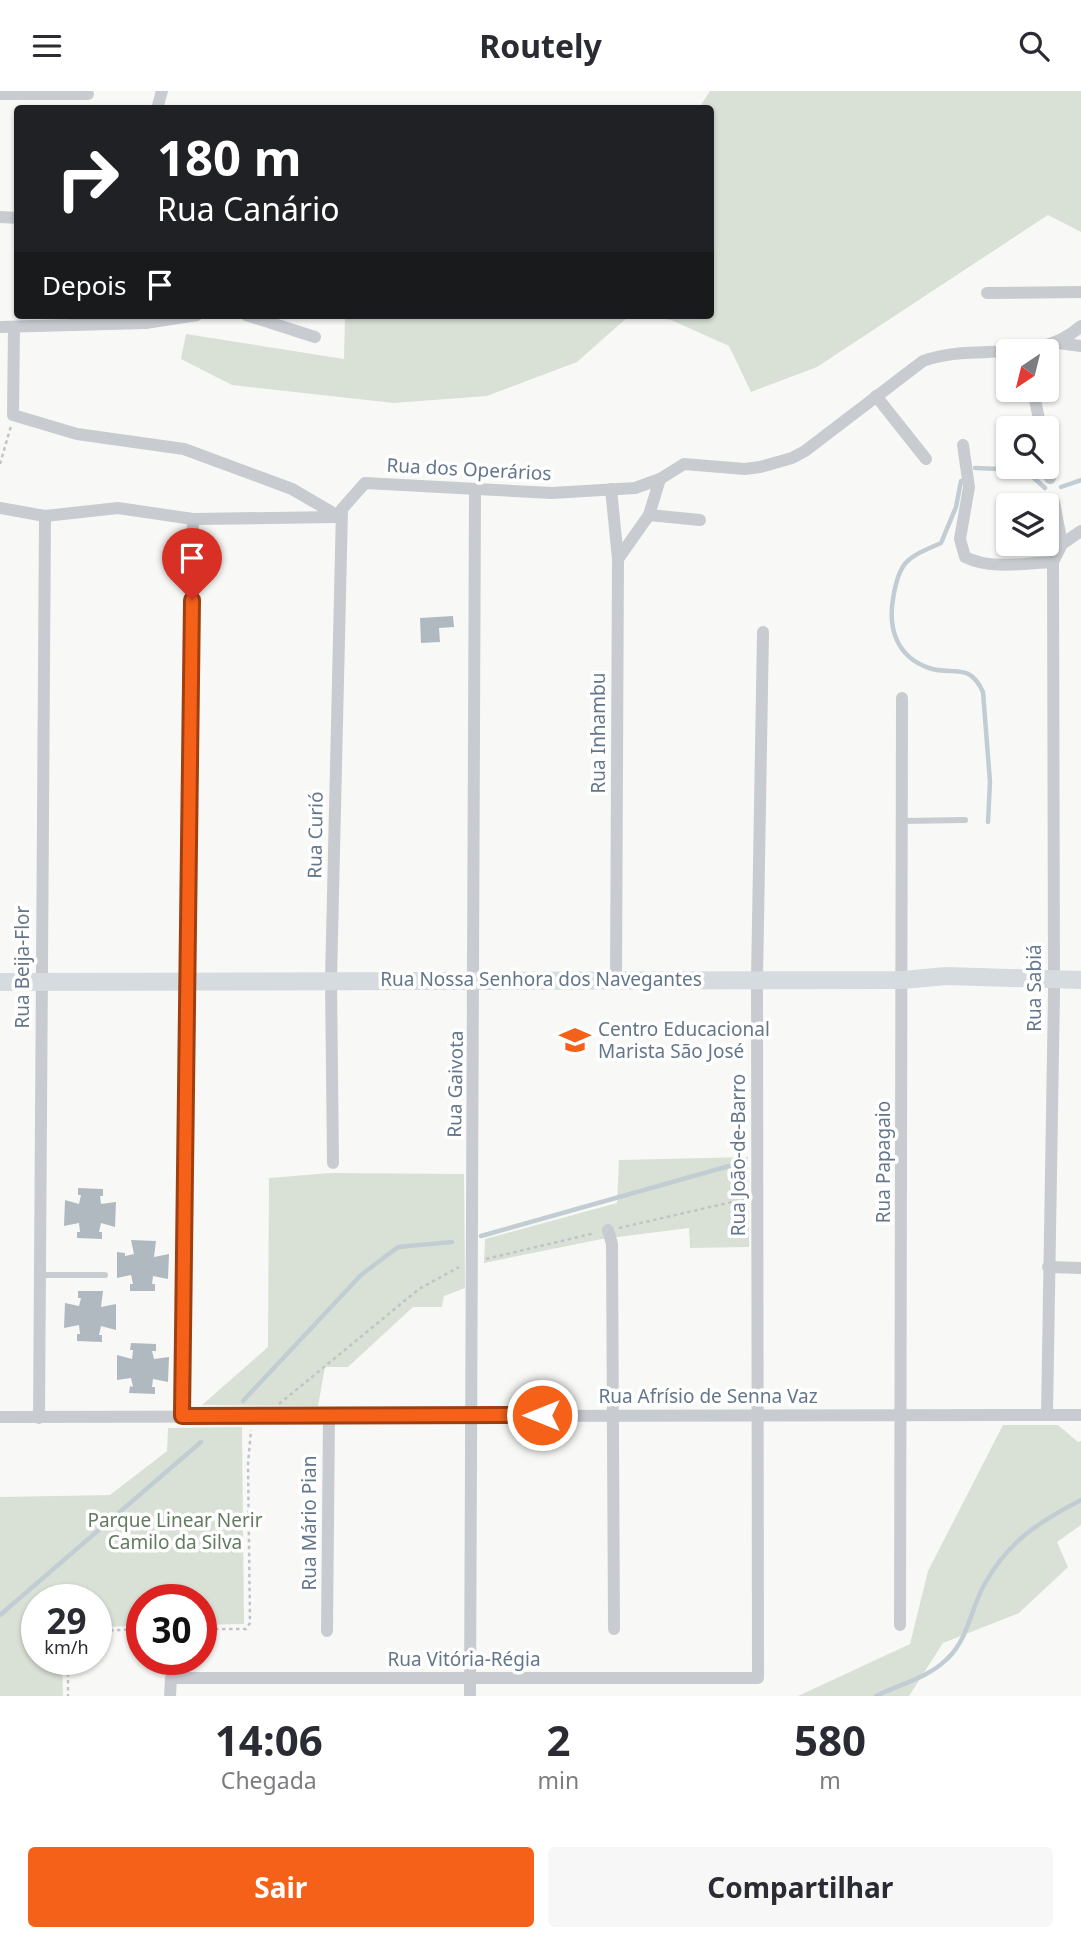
<!DOCTYPE html>
<html lang="pt">
<meta charset="utf-8">
<style>
body{margin:0;font-family:"Noto Sans",sans-serif;background:#f7f7f7;color:#2b2b33;height:100vh;display:flex;flex-direction:column;font-size:26px;white-space:nowrap}
*{box-sizing:border-box;margin:0}
p{font-size:23px;color:#7c7c81}
.icon{flex:none;width:38px;height:38px;fill:none;stroke:currentColor;stroke-width:2;stroke-linecap:round;stroke-linejoin:round}
.map{position:relative;height:1605px;overflow:hidden}
.side{display:flex;flex-direction:column;background:#fff;flex:1}
.side>*{flex:none}
.guide{position:absolute;left:14px;top:14px;width:700px;height:214px;border-radius:7px;box-shadow:0 2px 5px #0004;background:#202124;color:#fff;overflow:hidden}
.needle{width:46px;rotate:215deg}
.buttons{position:absolute;left:996px;top:248px;display:grid;gap:14px}
.buttons a{display:grid;place-items:center;width:63px;height:63px;border-radius:7px;background:#fff;box-shadow:0 2px 5px #0004;font-size:35px}
.speed{position:absolute;left:21px;top:1493px;display:flex;gap:14px;font-size:35px;font-weight:700;text-align:center}
.speed>*{display:grid;place-content:center;width:91px;height:91px;border-radius:50%;background:#fff;box-shadow:0 2px 5px #0004;line-height:1}
.speed small{font-size:18px;font-weight:400}
.speed .limit{border:10px solid #d22;background:#fff;color:#111}
.pin{position:absolute;display:grid;place-items:center;width:60px;height:60px;color:#fff;margin:-72px -30px;border-radius:50% 50% 50% 0;rotate:-45deg;box-shadow:0 0 7px #0007}
.pin .icon{rotate:45deg}
.me{position:absolute;width:77px;margin:-38px;rotate:270deg;stroke-linejoin:round;filter:drop-shadow(0 0 5px #0008)}
.turn{display:flex;align-items:center;gap:24px;height:147px;padding:0 28px;font-size:32px}
.turn .icon{width:91px;height:91px;stroke-width:2.5}
.turn b{display:block;font-size:49px;line-height:60px}
.then{display:flex;align-items:center;height:66px;padding:0 28px;background:#0003;gap:14px;font-size:26px}
.eta{display:flex;justify-content:space-evenly;align-items:center;height:119px;text-align:center}
.eta b{font-size:42px;font-weight:700;line-height:49px}
.primary-button{display:flex;gap:14px;margin-top:auto;padding:14px 28px}
.primary-button a{flex:1;height:80px;border-radius:7px;background:#f56119;color:#fff;font-size:28px;font-weight:700;line-height:80px;text-align:center}
.primary-button a+a{background:#f7f7f7;color:#2b2b33}
header{display:flex;justify-content:space-between;align-items:center;height:91px;padding:0 28px;background:#fff;font-size:32px;font-weight:700}
.map>svg:first-child{display:block}
</style>
<header><svg class="icon" aria-label="menu" viewBox="0 0 24 24"><path d="M4 6h16M4 12h16M4 18h16"/></svg>Routely<svg class="icon" aria-label="search" viewBox="0 0 24 24"><circle cx="10" cy="10" r="6"/><path d="M15 15l6 6"/></svg></header>
<div class="map">
<svg width="1081" height="1605" viewBox="0 0 1081 1605">
<rect width="100%" height="100%" fill="#f8f9f6"/>
<g fill="#d9e1d6">
<path d="M 710,0 L 1081,0 L 1081,141 L 1048,124 L 817,276 L 751,301 L 729,255 L 671,229 L 641,224 L 710,224 L 710,18 L 699,17 Z"/>
<path d="M 345,224 L 630,224 L 577,271 L 487,305 L 394,312 L 232,294 L 181,268 L 186,243 L 344,268 Z"/>
<path d="M 748,1066 L 749,1156 L 690,1157 L 689,1137 L 602,1148 L 484,1172 L 485,1148 L 617,1112 L 619,1069 Z"/>
<path d="M 330,1082 L 464,1083 L 465,1197 L 444,1205 L 442,1216 L 413,1216 L 348,1276 L 325,1276 L 318,1315 L 202,1314 L 268,1256 L 269,1087 Z"/>
<path d="M 1003,1334 L 1058,1334 L 1078,1351 L 1081,1350 L 1081,1434 L 1057,1451 L 1068,1476 L 1019,1522 L 943,1552 L 909,1605 L 798,1605 L 910,1553 L 928,1480 Z"/>
<path d="M 242,1336 L 244,1533 L 201,1534 L 201,1508 L 142,1508 L 142,1535 L 96,1536 L 96,1508 L 37,1508 L 37,1568 L 62,1568 L 63,1605 L 0,1605 L 0,1406 L 110,1404 L 167,1360 L 168,1337 Z"/>
</g>
<g fill="none" stroke-linecap="round" stroke-linejoin="round">
<g stroke="#c2cdd3" stroke-width="4.5">
<path d="M 975,377 L 1025,379 L 1045,397"/>
<path d="M 961,390 L 956,416 L 941,452 C 907,467 899,469 893,508 C 888,538 897,566 929,577 C 952,585 969,570 983,601 L 990,691 L 988,731"/>
<path d="M 1061,396 L 1081,389"/>
<path d="M 481,1145 L 729,1075"/>
<path d="M 243,1310 L 361,1184 L 398,1156 L 452,1151"/>
<path d="M 0,1524 L 201,1351"/>
<path d="M 876,1605 C 900,1593 928,1587 947,1568 C 968,1548 970,1521 983,1496 C 1007,1451 1037,1432 1081,1409"/>
</g>
</g>
<g fill="#b0b9c0">
<path d="M 453,525 L 454,536 L 439,537 L 440,551 L 421,552 L 420,527 Z"/>
<path d="M 78,1097 L 103,1098 L 103,1105 L 100,1105 L 101,1113 L 116,1111 L 115,1136 L 101,1132 L 99,1141 L 102,1141 L 102,1148 L 77,1147 L 77,1141 L 80,1141 L 79,1132 L 64,1135 L 65,1109 L 79,1113 L 81,1104 L 78,1104 Z"/>
<path d="M 131,1149 L 156,1150 L 154,1166 L 169,1163 L 168,1188 L 153,1185 L 152,1193 L 155,1193 L 155,1200 L 130,1200 L 130,1193 L 133,1193 L 131,1184 L 117,1187 L 117,1161 L 125,1162 L 125,1165 L 134,1163 Z"/>
<path d="M 78,1200 L 103,1200 L 101,1216 L 116,1213 L 116,1239 L 101,1235 L 99,1244 L 102,1244 L 102,1251 L 77,1250 L 77,1243 L 80,1243 L 79,1234 L 64,1237 L 65,1212 L 79,1215 L 81,1207 L 78,1207 Z"/>
<path d="M 131,1252 L 156,1253 L 156,1260 L 152,1260 L 154,1268 L 169,1266 L 168,1291 L 153,1288 L 152,1296 L 155,1296 L 155,1303 L 129,1302 L 130,1295 L 133,1296 L 131,1287 L 117,1289 L 117,1264 L 132,1268 L 133,1259 L 130,1259 Z"/>
</g>
<g fill="none" stroke-linecap="round" stroke-linejoin="round">
<g stroke="#c1c3c6" stroke-width="2.5" stroke-dasharray="3.5 3.5" stroke-linecap="butt">
<path d="M 0,373 L 11,335"/>
<path d="M 619,1137 L 745,1108"/>
<path d="M 486,1168 L 595,1142"/>
<path d="M 279,1313 L 419,1198 L 459,1176"/>
<path d="M 201,1538 L 246,1538 L 250,1532 L 248,1373 L 251,1339"/>
<path d="M 96,1540 L 142,1538"/>
<path d="M 68,1568 L 68,1605"/>
</g>
<g stroke="#c8ccd0" stroke-width="6">
<path d="M 902,730 L 965,729"/>
<path d="M 40,1184 L 105,1184"/>
</g>
<g stroke="#c8ccd0" stroke-width="12">
<path d="M 0,3 L 88,3"/>
<path d="M 157,18 L 162,0"/>
<path d="M 0,126 L 18,127"/>
<path d="M 987,202 L 1081,201"/>
<path d="M 246,224 L 315,246"/>
<path d="M 0,236 L 146,232 L 197,224"/>
<path d="M 14,237 L 13,324 L 77,343 L 184,358 L 292,398 L 340,426 L 342,418 L 365,392 L 552,402 L 635,397 L 660,388 L 684,373 L 745,378 L 760,376 L 792,367 L 805,360 L 923,270 C 974,251 1037,275 1081,235"/>
<path d="M 1058,252 L 1081,255"/>
<path d="M 1033,299 L 1041,338"/>
<path d="M 876,305 L 926,368"/>
<path d="M 963,354 L 969,396 L 960,448 L 965,466 C 991,479 1025,472 1053,471"/>
<path d="M 1046,367 L 1050,387"/>
<path d="M 611,398 L 618,468 L 616,887"/>
<path d="M 1054,411 L 1062,453"/>
<path d="M 0,417 L 45,425 L 118,417 L 193,428 L 337,426"/>
<path d="M 649,424 L 700,429"/>
<path d="M 618,468 L 649,424 L 660,388"/>
<path d="M 333,1072 L 331,889 L 342,418"/>
<path d="M 608,1139 L 612,1153 L 614,1538"/>
<path d="M 1048,1176 L 1081,1177"/>
<path d="M 1047,1324 L 1054,901 L 1053,471 L 1062,453 L 1081,440"/>
<path d="M 182,1325 L 193,428"/>
<path d="M 0,1326 L 1081,1324"/>
<path d="M 39,1327 L 45,425"/>
<path d="M 900,1534 L 902,607"/>
<path d="M 327,1540 L 329,1324"/>
<path d="M 170,1605 L 171,1587 L 758,1587 L 757,888 L 763,541"/>
<path d="M 470,1605 L 475,399"/>
</g>
<path stroke="#d6dbe0" stroke-width="18" d="M 0,891 L 903,889 L 946,885 L 1081,889"/>
</g>
<g fill="none" stroke-linecap="round" stroke-linejoin="round">
<g stroke="#9f3f10" stroke-width="18">
<path id="route" d="M 192,509 L 182,1325 L 542,1324"/>
</g>
<use href="#route" stroke="#f56119" stroke-width="12"/>
</g>
<defs>
<g id="school-bare" transform="scale(2.415)"><path d="M0-5L7-2L0 1L-7-2ZM-4 1L0 2.5L4 1V4Q0 6-4 4Z" fill="#f56119" stroke="#fff" stroke-width="2.5" paint-order="stroke"/></g>
</defs>
<g fill-rule="evenodd">
<use href="#school-bare" x="575" y="949"/>
</g>
<g text-anchor="middle" stroke-width="7" stroke-linejoin="round" paint-order="stroke">
<g font-size="19" fill="#64768a" stroke="#fff">
<text transform="translate(469 378) rotate(3)" y="7">Rua dos Operários</text>
<text transform="translate(598 642) rotate(-90)" y="7">Rua Inhambu</text>
<text transform="translate(315 744) rotate(-89)" y="7">Rua Curió</text>
<text transform="translate(22 876) rotate(-90)" y="7">Rua Beija-Flor</text>
<text x="541" y="895">Rua Nossa Senhora dos Navegantes</text>
<text transform="translate(1034 897) rotate(-90)" y="7">Rua Sabiá</text>
<text transform="translate(455 993) rotate(-89)" y="7">Rua Gaivota</text>
<text transform="translate(738 1064) rotate(-90)" y="7">Rua João-de-Barro</text>
<text transform="translate(883 1071) rotate(-90)" y="7">Rua Papagaio</text>
<text x="708" y="1312">Rua Afrísio de Senna Vaz</text>
<text transform="translate(309 1432) rotate(-90)" y="7">Rua Mário Pian</text>
<text x="464" y="1575">Rua Vitória-Régia</text>
</g>
<g font-size="19" fill="#64768a" stroke="#fff" text-anchor="start">
<text x="598" y="945">Centro Educacional<tspan x="598" dy="22">Marista São José</tspan></text>
</g>
<g font-size="19" fill="#637a60" stroke="#fff">
<text x="175" y="1436">Parque Linear Nerir<tspan x="175" dy="22">Camilo da Silva</tspan></text>
</g>
</g>
</svg>
<div class="buttons">
<a><svg class="needle" viewBox="-14 -14 28 28"><path d="M0-13l5 13h-10z" fill="#e53935"/><path d="M0 13l5-13h-10z" fill="#7c7c81"/></svg></a>
<a><svg class="icon" aria-label="search" viewBox="0 0 24 24"><circle cx="10" cy="10" r="6"/><path d="M15 15l6 6"/></svg></a>
<a><svg class="icon" aria-label="layers" viewBox="0 0 24 24"><path d="M12 4l9 5-9 5-9-5zM3 14l9 5 9-5"/></svg></a>
</div>
<div class="speed"><div>29<small>km/h</small></div><div class="limit">30</div></div>
<div class="pin" style="left:192px;top:509px;background:#d93025"><svg class="icon" aria-label="arrive" viewBox="0 0 24 24"><path d="M6 21V4h12l-3 4 3 4H6"/></svg></div>
<svg class="me" style="left:542px;top:1324px" viewBox="-20 -20 40 40"><circle r="17" fill="#f56119" stroke="#fff" stroke-width="3"/><path d="M0-11L8 9 0 5-8 9z" fill="#fff"/></svg>
<div class="guide">
<div class="turn"><svg class="icon" aria-label="right" viewBox="0 0 24 24"><path d="M7 20v-9h11M14 6l5 5-5 5"/></svg><div><b>180 m</b>Rua Canário</div></div>
<div class="then">Depois<svg class="icon" aria-label="arrive" viewBox="0 0 24 24"><path d="M6 21V4h12l-3 4 3 4H6"/></svg></div>
</div>
</div>
<section class="side">
<div class="eta">
<div><b>14:06</b><p>Chegada</p></div>
<div><b>2</b><p>min</p></div>
<div><b>580</b><p>m</p></div>
</div>
<div class="primary-button"><a>Sair</a><a>Compartilhar</a></div>
</section>
